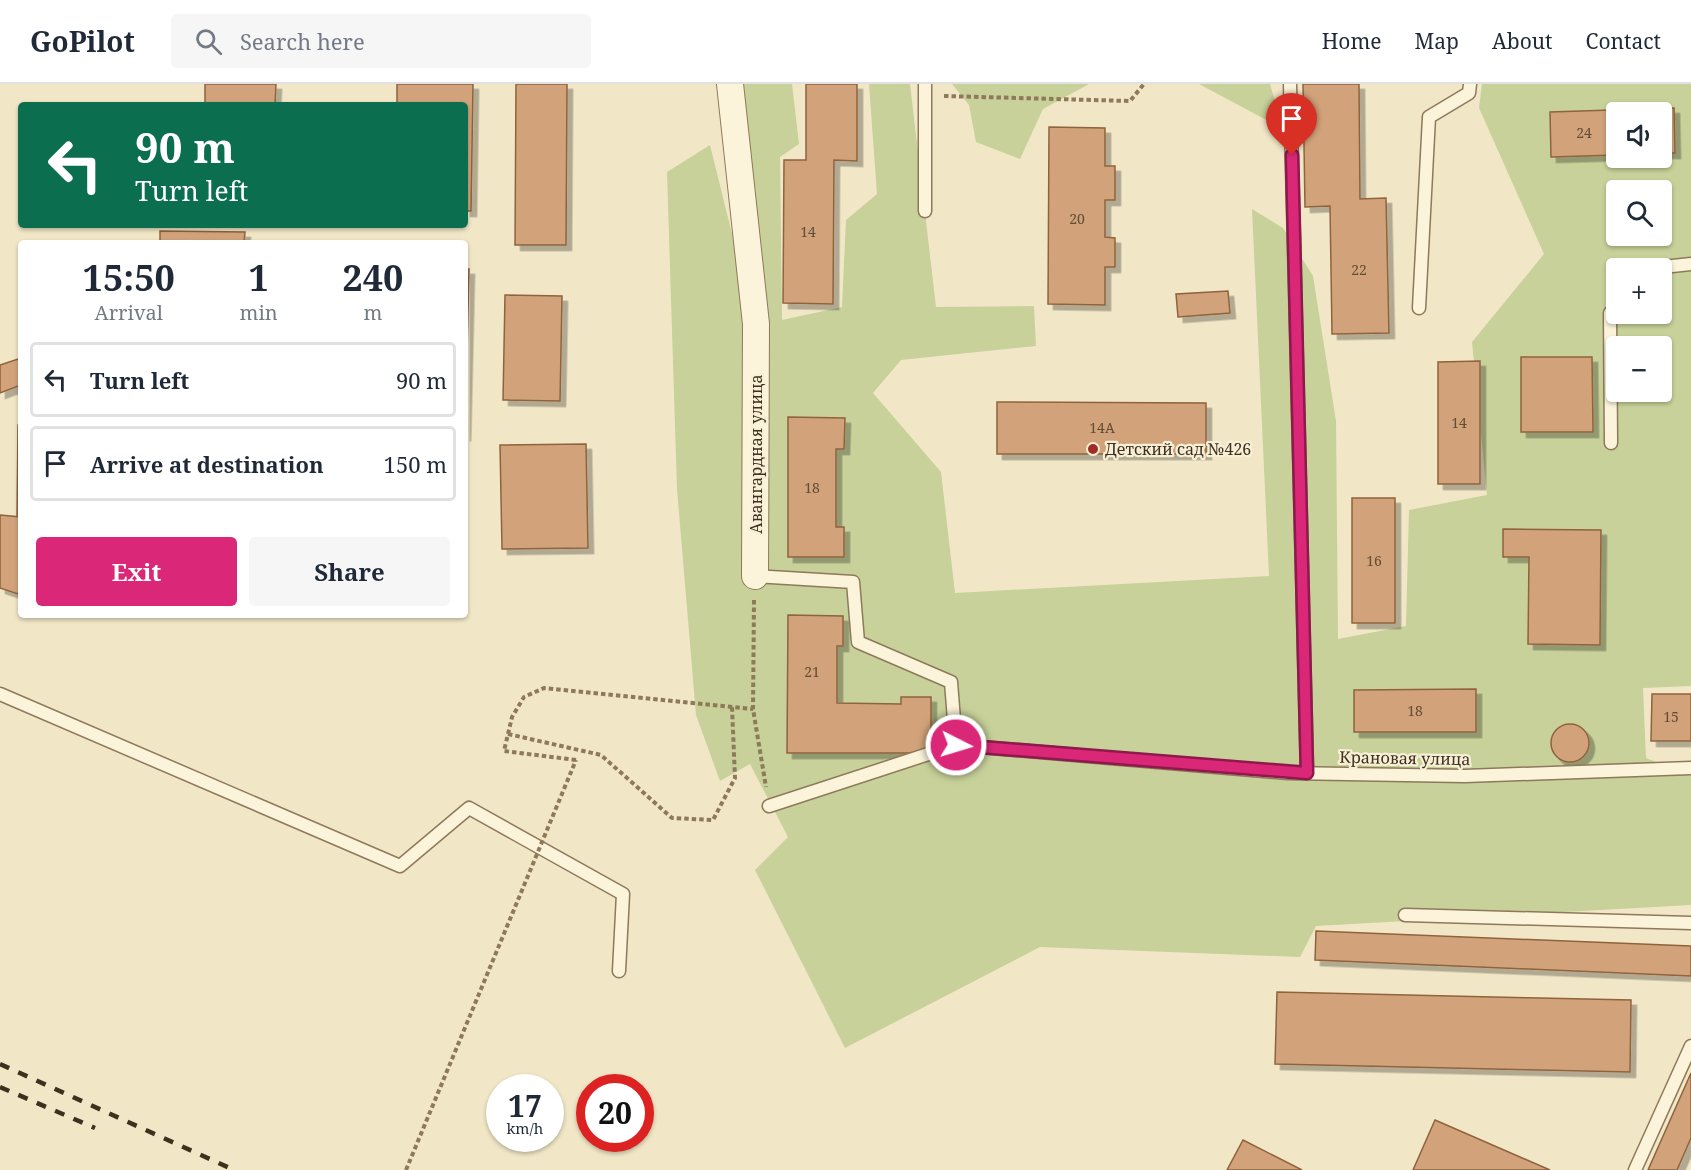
<!DOCTYPE html>
<meta charset="utf-8">
<style>
body{margin:0;font-family:"Noto Serif",serif;background:#f6f6f7;color:#1f2937;height:100vh;display:flex;flex-direction:column;font-size:22px;white-space:nowrap}
*{box-sizing:border-box;margin:0}
p{font-size:20px;color:#747a83}
.icon{flex:none;width:33px;height:33px;fill:none;stroke:currentColor;stroke-width:2;stroke-linecap:round;stroke-linejoin:round}
.map{position:relative;flex:1;overflow:hidden}
.side{position:absolute;left:18px;top:156px;width:450px;height:378px;display:flex;flex-direction:column;background:#fff;border-radius:6px;box-shadow:0 2px 4px #0004}
.side>*{flex:none}
.banner{position:absolute;left:18px;top:18px;width:450px;height:126px;border-radius:6px;box-shadow:0 2px 4px #0004;background:#0b6e4f;color:#fff;overflow:hidden}
.fabs{position:absolute;left:1606px;top:18px;display:grid;gap:12px}
.fabs a{display:grid;place-items:center;width:66px;height:66px;border-radius:6px;background:#fff;box-shadow:0 2px 4px #0004;font-size:30px}
.speed{position:absolute;left:486px;top:990px;display:flex;gap:12px;font-size:30px;font-weight:700;text-align:center}
.speed>*{display:grid;place-content:center;width:78px;height:78px;border-radius:50%;background:#fff;box-shadow:0 2px 4px #0004;line-height:1}
.speed small{font-size:15px;font-weight:400}
.speed .limit{border:9px solid #d22;background:#fff;color:#111}
.pin{position:absolute;display:grid;place-items:center;width:51px;height:51px;color:#fff;margin:-62px -26px;border-radius:50% 50% 50% 0;rotate:-45deg;box-shadow:0 0 6px #0007}
.pin .icon{rotate:45deg}
.me{position:absolute;width:66px;margin:-33px;rotate:95deg;stroke-linejoin:round;filter:drop-shadow(0 0 4px #0008)}
.turn{display:flex;align-items:center;gap:21px;height:126px;padding:0 18px;font-size:27px}
.turn .icon{width:78px;height:78px;stroke-width:2.5}
.turn b{display:block;font-size:42px;line-height:51px}
.eta{display:flex;justify-content:space-evenly;align-items:center;height:102px;text-align:center}
.eta b{font-size:36px;font-weight:700;line-height:42px}
.cta{display:flex;gap:12px;margin-top:auto;padding:12px 18px}
.cta a{flex:1;height:69px;border-radius:6px;background:#db2777;color:#fff;font-size:24px;font-weight:700;line-height:69px;text-align:center}
.cta a+a{background:#f6f6f7;color:#1f2937}
ul{padding:0;list-style:none}
li{display:flex;align-items:center;gap:18px;height:75px;margin:0 12px 9px;padding:0 6px;border:3px solid #e0e1e3;border-radius:6px}
li div{flex:1}
li b{display:block;font-size:22px}
li em{font-style:normal}
header{display:flex;align-items:center;gap:36px;box-sizing:border-box;height:84px;padding:0 30px;background:#fff;border-bottom:2px solid #e0e1e3}
header strong{font-size:28px}
nav{display:flex;gap:33px;margin-inline-start:auto;font-size:21px}
.search{width:420px;height:54px;background:#f6f6f7;display:flex;align-items:center;gap:15px;box-sizing:border-box;padding:0 21px;border-radius:6px;color:#747a83;font-size:22px}
.map>svg:first-child{display:block}
</style>
<header>
<strong>GoPilot</strong>
<div class="search"><svg class="icon" aria-label="search" viewBox="0 0 24 24"><circle cx="10" cy="10" r="6"/><path d="M15 15l6 6"/></svg>Search here</div>
<nav><a>Home</a><a>Map</a><a>About</a><a>Contact</a></nav>
</header>
<div class="map">
<svg width="1691" height="1086" viewBox="0 0 1691 1086">
<defs>
<filter id="shadow"><feDropShadow dx="5.5" dy="5.5" stdDeviation="0" flood-color="#0004"/></filter>
</defs>
<rect width="100%" height="100%" fill="#f1e7c6"/>
<g fill="#c7d199" fill-rule="evenodd">
<path d="M 735,0 L 792,0 L 799,60 L 780,73 L 782,236 L 842,223 L 846,136 L 877,110 L 869,0 L 910,0 L 936,223 L 1034,222 L 1036,262 L 901,276 L 873,309 L 941,388 L 955,509 L 1269,492 L 1252,125 L 1283,144 L 1313,192 L 1336,337 L 1338,555 L 1406,542 L 1409,426 L 1487,411 L 1472,258 L 1544,170 L 1479,24 L 1482,0 L 1691,0 L 1691,602 L 1643,604 L 1646,674 L 1691,692 L 1691,821 L 1316,842 L 1300,873 L 1040,863 L 845,964 L 755,786 L 788,753 L 750,680 L 720,697 L 696,631 L 677,405 L 667,88 L 710,61 L 737,170 ZM 1617,28 L 1662,28 L 1662,74 L 1617,74 ZM 1617,106 L 1662,106 L 1662,152 L 1617,152 ZM 1617,184 L 1662,184 L 1662,230 L 1617,230 ZM 1617,262 L 1662,262 L 1662,308 L 1617,308 Z"/>
<path d="M 952,0 L 1089,0 L 1043,25 L 1020,75 L 976,58 L 969,21 Z"/>
<path d="M 1199,0 L 1270,0 L 1283,45 Z"/>
</g>
<g fill="#d2a37a" stroke="#8f633e" stroke-width="1.5" filter="url(#shadow)">
<path d="M 205,0 L 276,0 L 275,21 L 205,21 Z"/>
<path d="M 397,0 L 473,0 L 471,127 L 465,127 L 465,21 L 397,21 Z"/>
<path d="M 516,0 L 567,0 L 566,161 L 515,161 Z"/>
<path d="M 806,0 L 857,0 L 857,77 L 834,76 L 833,220 L 783,219 L 784,76 L 806,76 Z"/>
<path d="M 1303,0 L 1359,0 L 1360,115 L 1386,114 L 1389,249 L 1332,250 L 1330,122 L 1305,123 Z"/>
<path d="M 1674,24 L 1675,69 L 1662,69 L 1662,28 L 1617,28 L 1617,71 L 1551,73 L 1550,28 Z"/>
<path d="M 1049,43 L 1105,44 L 1105,82 L 1115,82 L 1115,116 L 1105,116 L 1105,153 L 1115,154 L 1115,183 L 1105,183 L 1105,221 L 1048,220 Z"/>
<path d="M 160,147 L 245,148 L 244,159 L 160,159 Z"/>
<path d="M 465,185 L 469,185 L 465,352 Z"/>
<path d="M 1228,207 L 1230,229 L 1178,233 L 1176,210 Z"/>
<path d="M 505,211 L 562,212 L 560,317 L 503,316 Z"/>
<path d="M 1521,273 L 1592,273 L 1593,348 L 1521,348 Z"/>
<path d="M 21,274 L 21,301 L 0,309 L 0,281 Z"/>
<path d="M 1480,277 L 1480,400 L 1438,400 L 1438,278 Z"/>
<path d="M 997,318 L 1206,319 L 1206,370 L 997,370 Z"/>
<path d="M 788,333 L 845,334 L 844,365 L 836,365 L 836,443 L 844,443 L 844,473 L 788,473 Z"/>
<path d="M 18,341 L 21,341 L 21,433 L 17,433 Z"/>
<path d="M 586,360 L 588,464 L 502,465 L 500,361 Z"/>
<rect x="1352" y="414" width="43" height="125"/>
<path d="M 0,431 L 21,433 L 21,511 L 0,504 Z"/>
<path d="M 1503,445 L 1601,446 L 1600,561 L 1528,560 L 1529,473 L 1503,473 Z"/>
<path d="M 788,531 L 843,532 L 843,562 L 837,562 L 837,619 L 901,620 L 901,613 L 931,613 L 931,669 L 787,669 Z"/>
<path d="M 1476,605 L 1476,648 L 1354,648 L 1354,606 Z"/>
<path d="M 1652,610 L 1691,610 L 1691,657 L 1651,657 Z"/>
<circle cx="1570" cy="659" r="19"/>
<path d="M 1316,847 L 1691,862 L 1691,892 L 1315,876 Z"/>
<path d="M 1277,908 L 1631,916 L 1630,988 L 1275,980 Z"/>
<path d="M 1691,989 L 1691,1054 L 1677,1086 L 1648,1086 Z"/>
<path d="M 1435,1036 L 1550,1086 L 1413,1086 Z"/>
<path d="M 1243,1056 L 1302,1086 L 1227,1086 Z"/>
</g>
<g fill="none" stroke-linecap="round" stroke-linejoin="round">
<g stroke="#8e795a" stroke-width="15">
<g id="lane">
<path d="M 1290,0 L 1307,689"/>
<path d="M 925,127 L 925,0"/>
<path d="M 1654,184 L 1691,180"/>
<path d="M 1419,224 L 1429,33 L 1469,9 L 1470,0"/>
<path d="M 1611,359 L 1610,229 L 1617,222"/>
<path d="M 755,492 L 853,498 L 858,558 L 951,598 L 956,661"/>
<path d="M 0,610 L 400,782 L 469,724 L 623,810 L 619,887"/>
<path d="M 769,722 L 956,661 L 1288,689 L 1465,692 L 1691,684"/>
<path d="M 1405,831 L 1691,839"/>
<path d="M 1635,1086 L 1691,962"/>
</g>
</g>
<g stroke="#8e795a" stroke-width="28">
<path id="street" d="M 730,0 L 756,240 L 755,492"/>
</g>
<g stroke="#8e795a" stroke-width="4" stroke-dasharray="4.5 3" stroke-linecap="butt">
<path d="M 944,12 L 1130,17 L 1144,0"/>
<path d="M 754,516 L 753,625 L 766,703"/>
<path d="M 508,650 L 601,671 L 672,734 L 713,736 L 735,694 L 732,623"/>
<path d="M 576,676 L 504,667 L 512,633 L 524,613 L 544,604 L 753,625"/>
</g>
<use href="#lane" stroke="#fbf3da" stroke-width="12"/>
<use href="#street" stroke="#fbf3da" stroke-width="26"/>
<g stroke="#3e2f1f" stroke-width="4.5" stroke-dasharray="10 10" stroke-linecap="butt">
<path d="M 0,980 L 234,1086"/>
<path d="M 0,1003 L 95,1044"/>
</g>
<path stroke="#8e795a" stroke-width="4" stroke-dasharray="4.5 3" stroke-linecap="butt" d="M 406,1086 L 576,676"/>
</g>
<g fill="none" stroke-linecap="round" stroke-linejoin="round">
<g stroke="#8e194d" stroke-width="15">
<path id="route" d="M 956,661 L 1307,689 L 1292,71"/>
</g>
<use href="#route" stroke="#db2777" stroke-width="10"/>
</g>
<circle fill="#a12c26" stroke="#f8f0d6" stroke-width="2" cx="1093" cy="365" r="6"/>
<g text-anchor="middle" stroke-width="4.5" stroke-linejoin="round" paint-order="stroke">
<g font-size="14" fill="#634c36">
<text x="1584" y="54">24</text>
<text x="1077" y="140">20</text>
<text x="808" y="153">14</text>
<text x="1359" y="191">22</text>
<text x="1459" y="344">14</text>
<text x="1102" y="349">14А</text>
<text x="812" y="409">18</text>
<text x="1374" y="482">16</text>
<text x="812" y="593">21</text>
<text x="1415" y="632">18</text>
<text x="1671" y="638">15</text>
</g>
<g font-size="16" fill="#3e2f1f" stroke="#f8f0d6" text-anchor="start">
<text x="1105" y="371">Детский сад №426</text>
</g>
<g font-size="16" fill="#3e2f1f" stroke="#f8f0d6">
<text transform="translate(756 370) rotate(-90)" y="6">Авангардная улица</text>
<text transform="translate(1405 674) rotate(1)" y="6">Крановая улица</text>
</g>
</g>
</svg>
<div class="fabs">
<a><svg class="icon" aria-label="sound" viewBox="0 0 24 24"><path d="M4 9h4l5-4v14l-5-4H4zM17 9q2 3 0 6"/></svg></a>
<a><svg class="icon" aria-label="search" viewBox="0 0 24 24"><circle cx="10" cy="10" r="6"/><path d="M15 15l6 6"/></svg></a>
<a>+</a>
<a>−</a>
</div>
<div class="speed"><div>17<small>km/h</small></div><div class="limit">20</div></div>
<div class="pin" style="left:1292px;top:71px;background:#d93025"><svg class="icon" aria-label="arrive" viewBox="0 0 24 24"><path d="M6 21V4h12l-3 4 3 4H6"/></svg></div>
<svg class="me" style="left:956px;top:661px" viewBox="-20 -20 40 40"><circle r="17" fill="#db2777" stroke="#fff" stroke-width="3"/><path d="M0-11L8 9 0 5-8 9z" fill="#fff"/></svg>
<div class="banner">
<div class="turn"><svg class="icon" aria-label="left" viewBox="0 0 24 24"><path d="M17 20v-9H6M10 6l-5 5 5 5"/></svg><div><b>90 m</b>Turn left</div></div>
</div>
<section class="side">
<div class="eta">
<div><b>15:50</b><p>Arrival</p></div>
<div><b>1</b><p>min</p></div>
<div><b>240</b><p>m</p></div>
</div>
<ul>
<li><svg class="icon" aria-label="left" viewBox="0 0 24 24"><path d="M17 20v-9H6M10 6l-5 5 5 5"/></svg><div><b>Turn left</b></div><em>90 m</em></li>
<li><svg class="icon" aria-label="arrive" viewBox="0 0 24 24"><path d="M6 21V4h12l-3 4 3 4H6"/></svg><div><b>Arrive at destination</b></div><em>150 m</em></li>
</ul>
<div class="cta"><a>Exit</a><a>Share</a></div>
</section>
</div>
